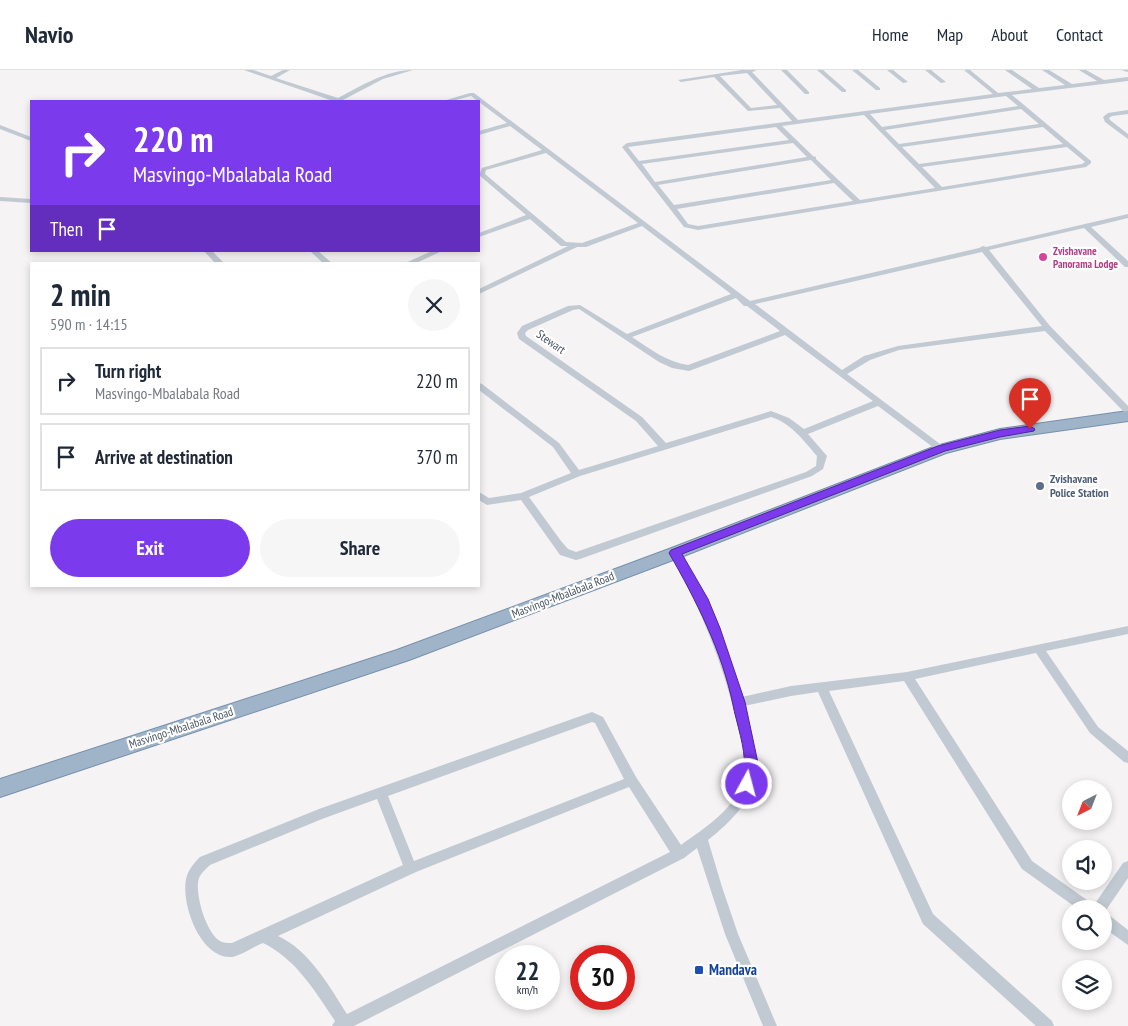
<!DOCTYPE html>
<meta charset="utf-8">
<style>
body{margin:0;font-family:"PT Sans Narrow",sans-serif;background:#f6f6f7;color:#1f2937;height:100vh;display:flex;flex-direction:column;font-size:19px;white-space:nowrap}
*{box-sizing:border-box;margin:0}
p{font-size:16px;color:#747a83}
.icon{flex:none;width:28px;height:28px;fill:none;stroke:currentColor;stroke-width:2;stroke-linecap:round;stroke-linejoin:round}
.map{position:relative;flex:1;overflow:hidden}
.panel{position:absolute;left:30px;top:192px;width:450px;height:325px;display:flex;flex-direction:column;background:#fff;border-radius:0px;box-shadow:0 2px 8px #0003}
.panel>*{flex:none}
.hud{position:absolute;left:30px;top:30px;width:450px;height:152px;border-radius:0px;box-shadow:0 2px 8px #0003;background:#7c3aed;color:#fff;overflow:hidden}
.needle{width:32px;rotate:222deg}
.buttons{position:absolute;left:1062px;top:710px;display:grid;gap:10px}
.buttons a{display:grid;place-items:center;width:50px;height:50px;border-radius:50%;background:#fff;box-shadow:0 2px 8px #0003;font-size:25px}
.speed{position:absolute;left:495px;top:875px;display:flex;gap:10px;font-size:25px;font-weight:700;text-align:center}
.speed>*{display:grid;place-content:center;width:65px;height:65px;border-radius:50%;background:#fff;box-shadow:0 2px 8px #0003;line-height:1}
.speed small{font-size:12px;font-weight:400}
.speed .limit{border:8px solid #d22;background:#fff;color:#111}
.pin{position:absolute;display:grid;place-items:center;width:42px;height:42px;color:#fff;margin:-51px -21px;border-radius:50% 50% 50% 0;rotate:-45deg;box-shadow:0 0 5px #0007}
.pin .icon{rotate:45deg}
.me{position:absolute;width:55px;margin:-28px;rotate:7deg;stroke-linejoin:round;filter:drop-shadow(0 0 4px #0008)}
.turn{display:flex;align-items:center;gap:18px;height:105px;padding:0 20px;font-size:22px}
.turn .icon{width:65px;height:65px;stroke-width:2.5}
.turn b{display:block;font-size:35px;line-height:42px}
.then{display:flex;align-items:center;height:48px;padding:0 20px;background:#0003;gap:10px;font-size:19px}
.round{display:grid;place-items:center;flex:none;width:52px;height:52px;border-radius:26px;background:#f6f6f7}
.head{display:flex;align-items:center;justify-content:space-between;height:85px;padding:0 20px}
h1{font-size:30px;font-weight:600;line-height:38px}
.primary-button{display:flex;gap:10px;margin-top:auto;padding:10px 20px}
.primary-button a{flex:1;height:58px;border-radius:30px;background:#7c3aed;color:#fff;font-size:20px;font-weight:600;line-height:58px;text-align:center}
.primary-button a+a{background:#f6f6f7;color:#1f2937}
ul{padding:0;list-style:none}
li{display:flex;align-items:center;gap:15px;height:68px;margin:0 10px 8px;padding:0 10px;border:2px solid #e0e1e3;border-radius:0px}
li div{flex:1}
li b{display:block;font-size:19px}
li em{font-style:normal}
header{display:flex;align-items:center;gap:30px;box-sizing:border-box;height:70px;padding:0 25px;background:#fff;border-bottom:1px solid #e0e1e3}
header strong{font-size:24px}
nav{display:flex;gap:28px;margin-inline-start:auto;font-size:18px}
.map>svg:first-child{display:block}
</style>
<header>
<strong>Navio</strong>
<nav><a>Home</a><a>Map</a><a>About</a><a>Contact</a></nav>
</header>
<div class="map">
<svg width="1128" height="956" viewBox="0 0 1128 956">
<rect width="100%" height="100%" fill="#f5f3f3"/>
<g fill="none" stroke-linecap="round" stroke-linejoin="round">
<g stroke="#7690ad" stroke-width="2">
<path id="trunk" d="M 1128,341 L 1128,351 L 1000,369 L 946,383 L 681,487 L 409,590 L 0,727 L 0,709 L 397,580 L 669,479 L 936,376 L 1000,359 Z"/>
</g>
<g fill="#c1cad2" fill-rule="evenodd">
<path d="M 244,0 L 253,0 L 271,6 L 283,0 L 290,0 L 276,8 L 338,28 C 361,16 386,0 413,0 L 383,9 L 341,31 L 333,31 Z"/>
<path d="M 742,0 L 757,0 L 752,2 L 798,50 L 993,24 L 964,0 L 970,0 L 998,23 L 1032,19 L 1005,0 L 1012,0 L 1039,18 L 1065,15 L 1042,0 L 1049,0 L 1072,14 L 1097,11 L 1079,0 L 1086,0 L 1104,10 L 1128,7 L 1128,11 L 1012,25 L 1091,91 L 1091,93 L 1086,97 L 698,160 L 684,157 L 622,77 L 627,73 L 792,51 L 780,38 L 748,41 L 714,7 L 681,12 L 678,10 ZM 747,3 L 777,35 L 751,38 L 720,6 ZM 1006,26 L 1018,36 L 882,57 L 870,44 ZM 1021,39 L 1039,54 L 899,74 L 885,60 ZM 864,45 L 935,118 L 860,130 L 816,89 L 816,87 L 813,86 L 782,56 ZM 776,57 L 789,70 L 639,91 L 628,77 ZM 1043,57 L 1063,74 L 919,94 L 902,77 ZM 793,73 L 807,87 L 655,112 L 642,94 ZM 1067,77 L 1085,92 L 1082,94 L 942,117 L 922,97 ZM 811,90 L 831,110 L 674,135 L 658,115 ZM 834,113 L 853,131 L 698,156 L 688,154 L 677,139 Z"/>
<path d="M 781,0 L 787,0 L 809,22 L 809,24 L 805,24 Z"/>
<path d="M 817,0 L 823,0 L 846,20 L 846,22 L 842,22 Z"/>
<path d="M 852,0 L 858,0 L 880,18 L 880,20 L 876,20 Z"/>
<path d="M 887,0 L 893,0 L 908,12 L 903,13 Z"/>
<path d="M 925,0 L 931,0 L 946,12 L 941,13 Z"/>
<path d="M 1121,0 L 1128,0 L 1128,2 Z"/>
<path d="M 470,23 L 474,23 L 750,231 L 979,178 L 983,176 L 986,177 L 1128,144 L 1128,148 L 1091,157 L 1128,191 L 1128,197 L 1125,197 L 1084,158 L 989,180 L 1050,256 L 1128,336 L 1128,344 L 1125,343 L 1045,261 L 899,280 L 870,290 L 847,304 L 944,377 L 946,379 L 944,381 L 938,381 L 878,336 L 808,364 L 827,386 L 823,399 L 812,406 L 580,489 L 576,490 L 560,485 L 521,430 L 487,435 L 479,430 L 479,422 L 489,428 L 521,423 L 571,403 L 553,377 L 479,320 L 479,313 L 482,314 L 559,373 L 579,400 L 658,376 L 636,351 L 519,269 L 517,263 L 522,256 L 568,236 L 580,235 L 627,264 L 731,224 L 642,156 L 586,177 L 577,177 L 479,224 L 479,219 L 568,176 L 561,176 L 530,149 L 479,167 L 479,163 L 526,145 L 479,105 L 482,98 L 542,80 L 510,56 L 479,65 L 479,61 L 507,53 L 471,26 L 452,31 L 443,31 ZM 546,83 L 638,153 L 582,173 L 566,172 L 485,104 L 486,100 ZM 982,182 L 1042,256 L 898,276 L 864,286 L 842,300 L 755,234 ZM 736,228 L 744,236 L 747,236 L 780,261 L 688,295 C 667,292 650,279 632,267 ZM 579,239 L 659,292 L 672,298 L 689,301 L 785,265 L 873,331 L 804,359 L 789,348 L 771,341 L 666,373 L 642,347 L 526,266 L 525,263 L 528,260 L 573,240 ZM 771,347 C 791,353 804,371 817,386 L 816,396 L 806,402 L 576,482 L 568,479 L 561,471 L 529,427 L 580,406 Z"/>
<path d="M 1128,40 L 1128,44 L 1112,46 L 1109,48 L 1110,50 L 1128,64 L 1128,69 L 1105,52 L 1103,47 L 1108,43 Z"/>
<path d="M 0,55 L 31,67 L 31,71 L 0,59 Z"/>
<path d="M 0,127 L 31,129 L 31,133 L 0,131 Z"/>
<path d="M 204,181 L 212,181 L 225,194 L 216,194 Z"/>
<path d="M 310,181 L 318,181 L 333,194 L 324,194 Z"/>
<path d="M 432,181 L 442,181 L 414,194 L 403,194 Z"/>
<path d="M 675,479 L 680,483 C 706,529 728,576 742,627 L 791,616 L 907,602 L 1128,556 L 1128,564 L 1046,581 L 1098,657 L 1128,681 L 1128,693 L 1124,692 L 1090,663 L 1036,583 L 915,609 L 1032,791 L 1094,835 L 1123,793 L 1128,791 L 1128,808 L 1104,843 L 1104,839 L 1078,839 L 1022,799 L 904,611 L 829,621 L 933,844 L 1052,951 L 1054,956 L 1036,956 L 923,854 L 818,622 L 791,626 L 744,636 L 756,687 C 761,723 733,750 708,770 L 722,817 L 738,864 L 777,956 L 763,956 L 725,864 L 697,778 L 684,788 L 354,956 L 332,956 L 335,951 C 315,921 296,889 263,873 C 255,876 240,886 232,887 C 200,889 181,834 186,809 C 188,800 194,793 200,787 L 319,739 L 592,642 L 603,647 L 636,707 L 681,775 C 700,761 725,746 737,724 C 741,715 744,704 745,695 C 746,681 740,667 737,653 C 723,593 700,537 670,483 ZM 592,652 L 595,653 L 624,709 L 414,791 L 388,726 ZM 629,717 L 670,782 L 347,944 C 329,916 310,881 278,866 L 416,802 ZM 377,729 L 403,795 L 232,873 C 228,873 223,873 220,871 C 206,863 194,822 199,808 C 201,803 206,799 210,795 L 322,749 Z"/>
<path d="M 1104,844 L 1109,845 L 1128,860 L 1128,875 L 1104,858 Z"/>
</g>
<use href="#trunk" fill="#9fb4c9" fill-rule="evenodd"/>
</g>
<path fill="#7c3aed" stroke="#51269a" d="M 1030,356 L 1035,359 L 1034,361 L 1000,367 L 945,381 L 682,484 L 708,529 L 720,558 L 745,632 L 758,693 L 752,718 L 747,720 L 742,718 C 739,711 743,703 744,695 C 746,680 736,651 733,635 C 722,581 696,530 669,483 L 671,480 L 938,376 L 1000,360 Z"/>
<circle fill="#d1479c" stroke="#fff" stroke-width="2" cx="1043" cy="187" r="5"/>
<circle fill="#5c6f8a" stroke="#fff" stroke-width="2" cx="1040" cy="416" r="5"/>
<rect fill="#1a4fb4" stroke="#fff" stroke-width="2" x="694" y="895" width="10" height="10" rx="2.5"/>
<g text-anchor="middle" stroke-width="4.5" stroke-linejoin="round" paint-order="stroke">
<g font-size="11" font-weight="bold" fill="#b23c85" stroke="#fff" text-anchor="start">
<text x="1053" y="185">Zvishavane<tspan x="1053" dy="13">Panorama Lodge</tspan></text>
</g>
<g font-size="12" fill="#4a5661" stroke="#fff">
<text transform="translate(551 272) rotate(35)" y="4">Stewart</text>
<text transform="translate(563 525) rotate(-21)" y="4">Masvingo-Mbalabala Road</text>
<text transform="translate(181 658) rotate(-18)" y="4">Masvingo-Mbalabala Road</text>
</g>
<g font-size="12" font-weight="bold" fill="#4e5e75" stroke="#fff" text-anchor="start">
<text x="1050" y="413">Zvishavane<tspan x="1050" dy="14">Police Station</tspan></text>
</g>
<g font-size="15" font-weight="bold" fill="#164399" stroke="#fff" text-anchor="start">
<text x="709" y="905">Mandava</text>
</g>
</g>
</svg>
<div class="buttons">
<a><svg class="needle" viewBox="-14 -14 28 28"><path d="M0-13l5 13h-10z" fill="#e53935"/><path d="M0 13l5-13h-10z" fill="#747a83"/></svg></a>
<a><svg class="icon" aria-label="sound" viewBox="0 0 24 24"><path d="M4 9h4l5-4v14l-5-4H4zM17 9q2 3 0 6"/></svg></a>
<a><svg class="icon" aria-label="search" viewBox="0 0 24 24"><circle cx="10" cy="10" r="6"/><path d="M15 15l6 6"/></svg></a>
<a><svg class="icon" aria-label="layers" viewBox="0 0 24 24"><path d="M12 4l9 5-9 5-9-5zM3 14l9 5 9-5"/></svg></a>
</div>
<div class="speed"><div>22<small>km/h</small></div><div class="limit">30</div></div>
<div class="pin" style="left:1030px;top:359px;background:#d93025"><svg class="icon" aria-label="arrive" viewBox="0 0 24 24"><path d="M6 21V4h12l-3 4 3 4H6"/></svg></div>
<svg class="me" style="left:747px;top:714px" viewBox="-20 -20 40 40"><circle r="17" fill="#7c3aed" stroke="#fff" stroke-width="3"/><path d="M0-11L8 9 0 5-8 9z" fill="#fff"/></svg>
<div class="hud">
<div class="turn"><svg class="icon" aria-label="right" viewBox="0 0 24 24"><path d="M7 20v-9h11M14 6l5 5-5 5"/></svg><div><b>220 m</b>Masvingo-Mbalabala Road</div></div>
<div class="then">Then<svg class="icon" aria-label="arrive" viewBox="0 0 24 24"><path d="M6 21V4h12l-3 4 3 4H6"/></svg></div>
</div>
<section class="panel">
<div class="head"><div><h1>2 min</h1><p>590 m · 14:15</p></div><a class="round"><svg class="icon" aria-label="close" viewBox="0 0 24 24"><path d="M6 6l12 12M18 6L6 18"/></svg></a></div>
<ul>
<li><svg class="icon" aria-label="right" viewBox="0 0 24 24"><path d="M7 20v-9h11M14 6l5 5-5 5"/></svg><div><b>Turn right</b><p>Masvingo-Mbalabala Road</p></div><em>220 m</em></li>
<li><svg class="icon" aria-label="arrive" viewBox="0 0 24 24"><path d="M6 21V4h12l-3 4 3 4H6"/></svg><div><b>Arrive at destination</b></div><em>370 m</em></li>
</ul>
<div class="primary-button"><a>Exit</a><a>Share</a></div>
</section>
</div>
